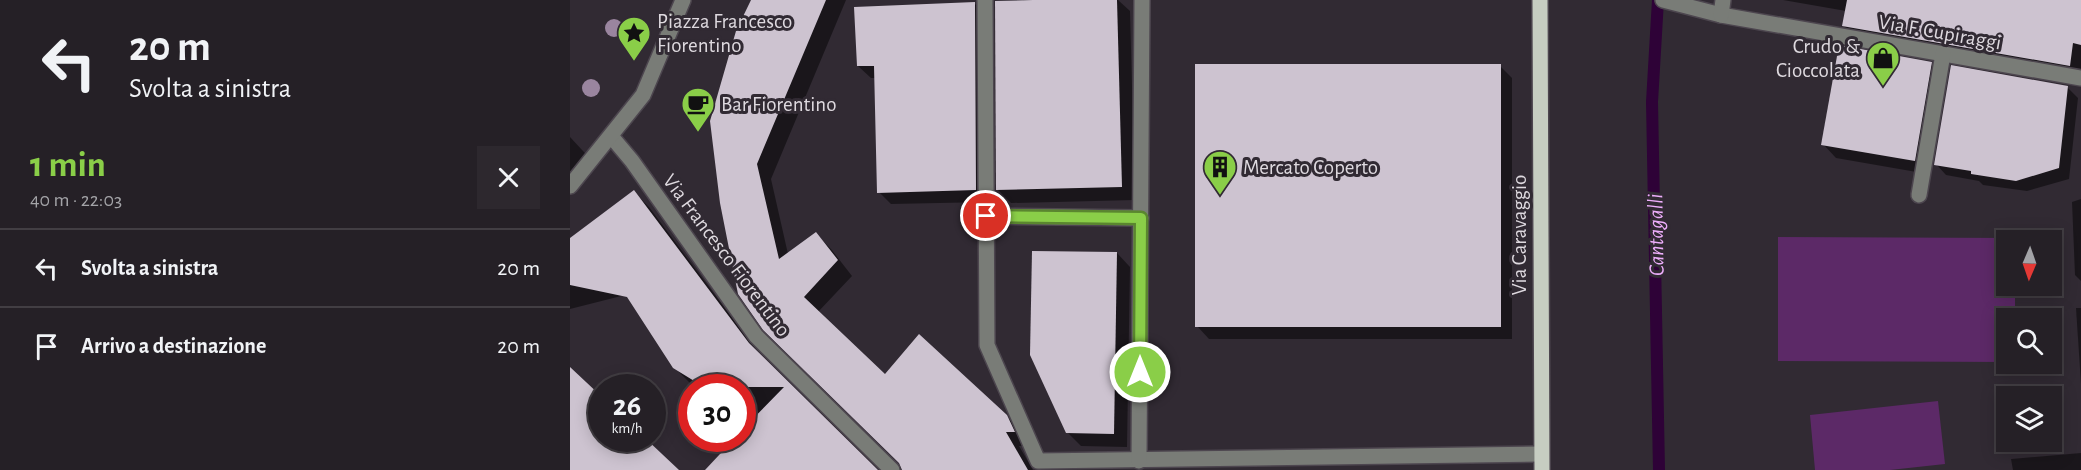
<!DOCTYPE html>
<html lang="it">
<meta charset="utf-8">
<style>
body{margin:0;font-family:"Alegreya Sans",sans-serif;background:#2d282e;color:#f1f3f6;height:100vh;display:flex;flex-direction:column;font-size:22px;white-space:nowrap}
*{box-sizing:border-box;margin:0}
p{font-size:20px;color:#a3a3a7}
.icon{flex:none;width:33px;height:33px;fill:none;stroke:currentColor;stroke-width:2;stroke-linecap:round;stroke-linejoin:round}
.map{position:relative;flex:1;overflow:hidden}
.sheet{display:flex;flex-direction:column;background:#252026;width:570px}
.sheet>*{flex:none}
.hud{background:#252026;color:#f1f3f6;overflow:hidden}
.needle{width:39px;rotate:182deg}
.buttons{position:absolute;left:1426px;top:230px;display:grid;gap:12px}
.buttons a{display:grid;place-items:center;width:66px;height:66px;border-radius:0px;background:#252026;box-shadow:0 3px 15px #0003,0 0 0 2px #423e43;font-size:30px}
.speed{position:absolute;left:18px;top:374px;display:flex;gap:12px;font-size:30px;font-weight:700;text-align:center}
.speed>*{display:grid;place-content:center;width:78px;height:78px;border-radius:50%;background:#252026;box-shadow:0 3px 15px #0003,0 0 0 2px #423e43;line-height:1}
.speed small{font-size:15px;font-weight:400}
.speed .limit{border:9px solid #d22;background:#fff;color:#111}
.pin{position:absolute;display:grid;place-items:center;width:51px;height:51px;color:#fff;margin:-26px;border:3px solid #fff;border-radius:50%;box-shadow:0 2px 6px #0007}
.me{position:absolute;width:66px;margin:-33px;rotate:0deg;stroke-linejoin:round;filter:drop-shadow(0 0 4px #0008)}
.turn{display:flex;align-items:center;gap:21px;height:126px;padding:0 30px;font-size:27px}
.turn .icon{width:78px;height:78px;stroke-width:2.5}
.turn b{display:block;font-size:42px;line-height:51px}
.round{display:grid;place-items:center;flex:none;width:63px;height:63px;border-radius:0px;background:#2d282e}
.headline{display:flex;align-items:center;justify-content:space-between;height:102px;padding:0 30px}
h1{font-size:36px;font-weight:600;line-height:45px;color:#8ace48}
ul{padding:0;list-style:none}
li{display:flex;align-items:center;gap:18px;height:78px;padding:0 30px;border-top:2px solid #423e43}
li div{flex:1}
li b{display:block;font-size:22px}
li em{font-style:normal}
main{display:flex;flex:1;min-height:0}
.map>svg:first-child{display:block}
</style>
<main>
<section class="sheet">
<div class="hud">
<div class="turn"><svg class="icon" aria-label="left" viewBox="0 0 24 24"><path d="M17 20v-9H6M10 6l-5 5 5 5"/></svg><div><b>20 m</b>Svolta a sinistra</div></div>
</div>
<div class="headline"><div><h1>1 min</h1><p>40 m · 22:03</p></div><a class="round"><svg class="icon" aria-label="close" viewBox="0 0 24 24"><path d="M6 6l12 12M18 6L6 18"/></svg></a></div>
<ul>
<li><svg class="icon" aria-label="left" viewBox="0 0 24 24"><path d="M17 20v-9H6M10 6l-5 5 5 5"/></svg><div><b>Svolta a sinistra</b></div><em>20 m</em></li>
<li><svg class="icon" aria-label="arrive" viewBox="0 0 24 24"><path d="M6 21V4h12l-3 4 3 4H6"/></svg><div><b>Arrivo a destinazione</b></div><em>20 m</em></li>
</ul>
</section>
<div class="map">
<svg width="1511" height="470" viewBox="0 0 1511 470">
<rect width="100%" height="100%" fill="#312a33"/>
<g fill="#5c2967">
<path d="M 1208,237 L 1445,238 L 1445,240 L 1437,240 L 1437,285 L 1445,285 L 1445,318 L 1437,318 L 1437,362 L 1208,361 Z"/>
<path d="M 1368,401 L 1375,464 L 1320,470 L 1245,470 L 1240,415 Z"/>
</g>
<g fill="#0007">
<path d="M 182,0 L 276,0 L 201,179 L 218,254 L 246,234 L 261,249 L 282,276 L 248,312 L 315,376 L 436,416 L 451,431 L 458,446 L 449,446 L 463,470 L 332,470 L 330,463 L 169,293 Z"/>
<path d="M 453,0 L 548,0 L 560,11 L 565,200 L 441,203 L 427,189 Z"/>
<path d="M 1213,0 L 1511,0 L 1511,78 L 1287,39 L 1274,26 L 1276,11 Z"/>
<path d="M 405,4 L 417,16 L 418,202 L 321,204 L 309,192 L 306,78 L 301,78 L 288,66 Z"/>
<path d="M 1361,63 L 1375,77 L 1358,174 L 1266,158 L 1253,144 Z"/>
<path d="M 930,66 L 942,78 L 942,339 L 639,339 L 627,326 Z"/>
<path d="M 1497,87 L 1508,98 L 1499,179 L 1457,191 L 1413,185 L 1409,181 L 1376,175 L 1366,164 Z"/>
<path d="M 0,137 L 26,165 L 0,186 Z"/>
<path d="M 64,192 L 79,207 L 193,359 L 306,470 L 137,470 L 167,438 L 172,438 L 181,424 L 172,417 L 172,387 L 127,387 L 119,382 L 104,367 L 71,291 L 0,309 L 0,240 Z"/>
<path d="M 1511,199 L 1511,281 L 1505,275 L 1502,202 Z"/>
<path d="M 547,253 L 560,267 L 557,447 L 511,446 L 497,432 Z"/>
<path d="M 1506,308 L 1511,308 L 1511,384 Z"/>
<path d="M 1511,453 L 1511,470 L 1443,470 L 1441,459 Z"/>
</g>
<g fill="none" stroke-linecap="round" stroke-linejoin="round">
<path stroke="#2e0237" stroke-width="12" d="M 1088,0 L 1082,102 L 1089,470"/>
</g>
<g fill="#cdc3d0">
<path d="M 181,0 L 256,0 L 187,164 L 209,259 L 246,232 L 268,260 L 234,297 L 315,374 L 349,334 L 437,415 L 445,432 L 436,432 L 458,470 L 332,470 L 329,463 L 193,330 L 168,294 L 150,203 L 140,121 L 166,31 Z"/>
<path d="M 463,0 L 547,0 L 552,187 L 426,190 L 425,1 Z"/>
<path d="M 1277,0 L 1511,0 L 1511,45 L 1503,43 L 1500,66 L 1272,26 Z"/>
<path d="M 405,2 L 406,190 L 307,193 L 304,66 L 287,66 L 284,7 Z"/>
<path d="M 1269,45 L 1362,62 L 1345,161 L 1251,145 Z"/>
<rect x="625" y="64" width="306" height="263"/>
<path d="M 1381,65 L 1498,86 L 1489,168 L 1446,181 L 1401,174 L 1401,171 L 1364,165 Z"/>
<path d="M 64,190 L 179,343 L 308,470 L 135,470 L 165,438 L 172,438 L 172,430 L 214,387 L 134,387 L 103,368 L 57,297 L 0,285 L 0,238 Z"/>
<path d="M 462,251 L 547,252 L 544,434 L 496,433 L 460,355 Z"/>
<path d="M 0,367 L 32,397 L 32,438 L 75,438 L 109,470 L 0,470 Z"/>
</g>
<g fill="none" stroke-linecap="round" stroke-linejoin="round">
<g stroke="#4d464f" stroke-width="18">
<g id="minor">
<path d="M 415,0 L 417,345 L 468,461 L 970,454"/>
<path d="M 1093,0 L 1151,15 L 1511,78"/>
<path d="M 1151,15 L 1153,0"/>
<path d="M 41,136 L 62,161 L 186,336 L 322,470"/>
<path d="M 0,186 L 73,95 L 113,0"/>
<path d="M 1349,195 L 1373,54"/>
<path d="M 416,216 L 571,218"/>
<path d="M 569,461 L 572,0"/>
</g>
</g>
<g stroke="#4d464f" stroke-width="18">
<path id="major" d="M 970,0 L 972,470"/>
</g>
<use href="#minor" stroke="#797c77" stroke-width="15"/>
<use href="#major" stroke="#c6cdc1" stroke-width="15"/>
</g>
<g fill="#9a859f">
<circle cx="44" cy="28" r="9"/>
<circle cx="21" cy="88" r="9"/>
</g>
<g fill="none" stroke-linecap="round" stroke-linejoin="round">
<g stroke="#5a862f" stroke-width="15">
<path id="route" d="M 416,216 L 571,218 L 570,372"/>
</g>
<use href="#route" stroke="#8ace48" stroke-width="10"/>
</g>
<defs>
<g id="sight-pin" transform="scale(1.725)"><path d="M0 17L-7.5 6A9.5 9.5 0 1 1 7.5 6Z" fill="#8ace48" stroke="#312a33"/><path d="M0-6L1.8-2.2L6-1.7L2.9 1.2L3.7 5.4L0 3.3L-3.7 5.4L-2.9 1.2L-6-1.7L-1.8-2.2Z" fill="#111"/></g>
<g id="shop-pin" transform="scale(1.725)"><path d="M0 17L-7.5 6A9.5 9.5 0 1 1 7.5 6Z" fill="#8ace48" stroke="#312a33"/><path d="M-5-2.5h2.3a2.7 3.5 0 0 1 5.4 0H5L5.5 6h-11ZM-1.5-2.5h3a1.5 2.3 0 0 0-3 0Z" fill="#111"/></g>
<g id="cafe-pin" transform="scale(1.725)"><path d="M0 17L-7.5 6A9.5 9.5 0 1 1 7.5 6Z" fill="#8ace48" stroke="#312a33"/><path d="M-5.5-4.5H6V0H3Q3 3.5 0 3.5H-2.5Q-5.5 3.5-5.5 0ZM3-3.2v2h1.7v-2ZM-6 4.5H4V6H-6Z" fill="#111"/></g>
<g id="building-pin" transform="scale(1.725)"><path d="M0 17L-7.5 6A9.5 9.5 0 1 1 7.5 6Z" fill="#8ace48" stroke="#312a33"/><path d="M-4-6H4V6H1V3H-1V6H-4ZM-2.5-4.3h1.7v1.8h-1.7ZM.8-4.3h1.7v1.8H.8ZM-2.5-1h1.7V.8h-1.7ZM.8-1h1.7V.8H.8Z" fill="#111"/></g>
</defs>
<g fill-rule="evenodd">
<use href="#sight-pin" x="64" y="33"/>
<use href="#shop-pin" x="1313" y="58"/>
<use href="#cafe-pin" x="128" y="104"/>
<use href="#building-pin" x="650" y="167"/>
</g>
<g text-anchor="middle" stroke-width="6" stroke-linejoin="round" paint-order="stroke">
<g font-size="21" fill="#ded9df" stroke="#312a33" text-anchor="start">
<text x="87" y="28">Piazza Francesco<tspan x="87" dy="24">Fiorentino</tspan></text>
<text x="1290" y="53" text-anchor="end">Crudo &amp;<tspan x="1290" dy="24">Cioccolata</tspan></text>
<text x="151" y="111">Bar Fiorentino</text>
<text x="673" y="174">Mercato Coperto</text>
</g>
<g font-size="21" fill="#ded9df" stroke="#312a33">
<text transform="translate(1370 32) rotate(10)" y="7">Via F. Cupiraggi</text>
<text transform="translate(949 235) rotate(-90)" y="7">Via Caravaggio</text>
<text transform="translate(157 255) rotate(53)" y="7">Via Francesco Fiorentino</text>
</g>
<g font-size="22" font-style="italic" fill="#edaefb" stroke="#312a33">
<text transform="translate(1085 235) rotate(-91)" y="8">Cantagalli</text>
</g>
</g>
</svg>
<div class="buttons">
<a><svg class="needle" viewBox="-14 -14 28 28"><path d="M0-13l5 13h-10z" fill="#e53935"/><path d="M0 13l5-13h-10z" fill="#a3a3a7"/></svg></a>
<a><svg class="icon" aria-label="search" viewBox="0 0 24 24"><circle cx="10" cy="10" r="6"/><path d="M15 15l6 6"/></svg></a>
<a><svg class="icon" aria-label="layers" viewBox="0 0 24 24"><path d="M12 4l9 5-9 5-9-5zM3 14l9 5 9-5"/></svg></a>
</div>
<div class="speed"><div>26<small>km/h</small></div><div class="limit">30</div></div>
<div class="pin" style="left:416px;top:216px;background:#d93025"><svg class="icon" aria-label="arrive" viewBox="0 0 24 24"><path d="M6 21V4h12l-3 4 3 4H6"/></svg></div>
<svg class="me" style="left:570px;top:372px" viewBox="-20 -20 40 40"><circle r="17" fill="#8ace48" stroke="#fff" stroke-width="3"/><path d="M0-11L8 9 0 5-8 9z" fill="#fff"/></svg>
</div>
</main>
